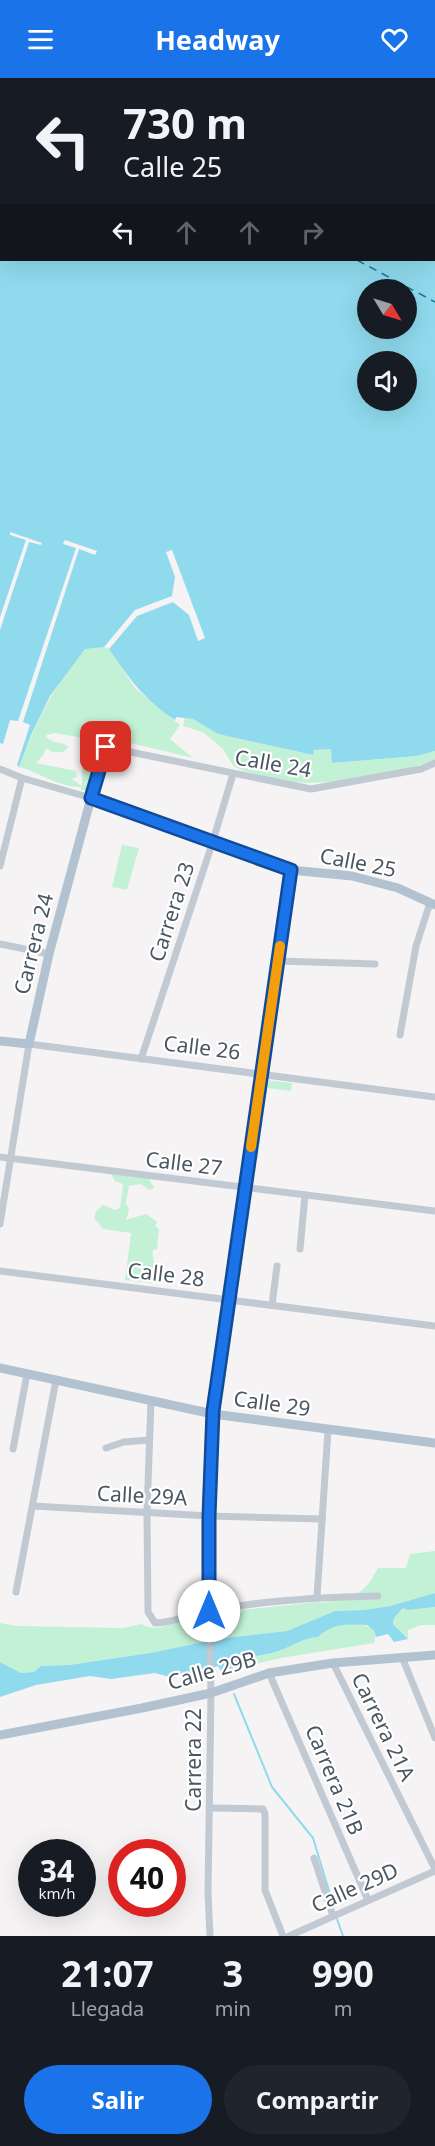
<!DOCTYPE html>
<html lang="es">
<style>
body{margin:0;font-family:"Noto Sans",sans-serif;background:#20242c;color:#f1f3f6;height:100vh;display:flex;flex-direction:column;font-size:22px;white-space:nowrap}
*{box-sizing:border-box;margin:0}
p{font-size:20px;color:#9ea1a6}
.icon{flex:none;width:33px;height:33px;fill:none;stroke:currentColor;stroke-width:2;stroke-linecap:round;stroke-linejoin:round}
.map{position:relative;height:1858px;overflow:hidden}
.sheet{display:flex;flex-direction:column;background:#171b24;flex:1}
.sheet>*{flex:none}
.banner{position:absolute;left:0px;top:0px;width:435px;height:183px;box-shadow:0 6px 24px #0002;background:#171b24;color:#f1f3f6;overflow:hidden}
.needle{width:39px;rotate:128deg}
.tools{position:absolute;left:357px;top:201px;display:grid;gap:12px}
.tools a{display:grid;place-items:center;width:60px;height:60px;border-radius:50%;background:#171b24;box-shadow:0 6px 24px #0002;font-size:30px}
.speed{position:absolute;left:18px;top:1761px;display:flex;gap:12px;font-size:30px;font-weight:700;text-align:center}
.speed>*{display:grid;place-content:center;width:78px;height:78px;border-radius:50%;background:#171b24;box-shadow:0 6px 24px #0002;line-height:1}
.speed small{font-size:15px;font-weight:400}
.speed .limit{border:9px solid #d22;background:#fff;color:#111}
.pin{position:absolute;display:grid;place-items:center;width:51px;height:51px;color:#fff;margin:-26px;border-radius:12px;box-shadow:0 3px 9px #0006}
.me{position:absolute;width:66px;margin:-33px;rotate:0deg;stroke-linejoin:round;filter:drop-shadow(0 0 4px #0008)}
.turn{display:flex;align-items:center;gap:21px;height:126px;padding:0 24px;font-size:27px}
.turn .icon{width:78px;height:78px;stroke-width:2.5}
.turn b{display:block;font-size:42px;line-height:51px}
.lanes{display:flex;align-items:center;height:57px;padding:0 24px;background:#0003;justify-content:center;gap:30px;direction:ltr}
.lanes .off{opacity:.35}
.eta{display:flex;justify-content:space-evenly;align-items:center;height:102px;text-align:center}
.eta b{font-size:36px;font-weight:700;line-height:42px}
.primary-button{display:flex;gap:12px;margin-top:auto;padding:12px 24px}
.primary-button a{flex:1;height:69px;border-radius:36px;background:#1a73e8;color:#fff;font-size:24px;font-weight:700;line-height:69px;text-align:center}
.primary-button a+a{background:#20242c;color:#f1f3f6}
header{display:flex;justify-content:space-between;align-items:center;height:78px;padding:0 24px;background:#1a73e8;color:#fff;font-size:27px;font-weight:700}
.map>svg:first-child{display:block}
</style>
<header><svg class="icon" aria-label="menu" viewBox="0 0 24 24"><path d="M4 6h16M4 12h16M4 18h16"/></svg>Headway<svg class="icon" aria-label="heart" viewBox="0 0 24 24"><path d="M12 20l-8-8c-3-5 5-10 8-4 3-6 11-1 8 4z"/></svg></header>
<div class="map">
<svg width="435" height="1858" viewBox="0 0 435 1858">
<rect width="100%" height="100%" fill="#f5f3f3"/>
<g fill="#c3f1d5" fill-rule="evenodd">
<path d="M 104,569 L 109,571 L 135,610 L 180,647 L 170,661 L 193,680 L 110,660 C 99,668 94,700 91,713 L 81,712 L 81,709 C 60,710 39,694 19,689 C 37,642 53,609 85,570 ZM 55,655 L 94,662 L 89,671 L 83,669 L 82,708 L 72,701 L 77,699 L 76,693 L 36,685 L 44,676 L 46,670 L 53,674 L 63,674 L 69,669 C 61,663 54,666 47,660 L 46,657 Z"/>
<path d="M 185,639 L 193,641 L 218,656 L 312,677 L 314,672 L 332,671 L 333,685 L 417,678 L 435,673 L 435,682 C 385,699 332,709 279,703 C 264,701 249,694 234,689 L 223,671 L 203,654 L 183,648 Z"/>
<path d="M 122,767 L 139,770 L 127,812 L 112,809 Z"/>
<path d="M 263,1002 L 292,1005 L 291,1013 L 267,1010 L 267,1015 L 262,1015 Z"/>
<path d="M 128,1095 L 131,1100 L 135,1096 L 149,1101 L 154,1110 L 149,1112 L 141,1106 L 129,1108 L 126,1125 L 129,1132 L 126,1142 L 146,1136 L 157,1144 L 155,1148 L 159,1151 L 157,1171 L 153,1172 C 151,1181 157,1186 156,1195 L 152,1198 L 152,1205 L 125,1202 L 131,1155 L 103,1151 L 94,1140 L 96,1133 L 103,1127 L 115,1132 L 120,1130 L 123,1106 L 115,1103 L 111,1096 Z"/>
<path d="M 435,1473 L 435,1515 L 390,1528 L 364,1532 L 335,1533 L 287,1553 L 218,1561 L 150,1575 L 69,1587 L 41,1588 L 34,1594 L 21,1595 L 0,1584 L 0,1545 L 17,1548 L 123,1550 L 142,1546 C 157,1557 183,1540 199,1538 C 209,1538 215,1537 224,1534 L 317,1524 C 325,1526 328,1524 336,1522 C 362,1515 365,1514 378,1490 L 406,1490 L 410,1476 Z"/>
<path d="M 435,1529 L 435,1547 L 421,1547 L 408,1552 L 408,1561 L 393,1546 L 394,1540 L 403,1530 L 408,1532 Z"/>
<path d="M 353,1546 C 365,1547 379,1549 374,1565 L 281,1580 L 233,1591 L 231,1588 C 247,1577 268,1578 286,1570 C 298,1565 305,1560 318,1559 C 330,1547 337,1547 353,1546 Z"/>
</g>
<g fill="#90daee" fill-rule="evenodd">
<path d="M 0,0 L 435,0 L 435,673 L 417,678 L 332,685 L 331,671 L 314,672 L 313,677 L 218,656 L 193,641 L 176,639 L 175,642 C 143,620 130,602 109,571 L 137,538 L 173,524 L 189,537 L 198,563 L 205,560 L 172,472 L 166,474 L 175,499 L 172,518 L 135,532 L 104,569 L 85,571 L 50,618 L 31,657 L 19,689 L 17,687 L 30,647 L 23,644 L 79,471 L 95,477 L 97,473 L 65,462 L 63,466 L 76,470 L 18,643 L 10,642 L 3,666 L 0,665 L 0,552 L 29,464 L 41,467 L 42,465 L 10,454 L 10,457 L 26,462 L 0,539 ZM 2,2 L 434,2 L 434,182 L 2,182 ZM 368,212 L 406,212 L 406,250 L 368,250 ZM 368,284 L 406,284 L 406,322 L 368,322 Z"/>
<path d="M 435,1515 L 435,1529 L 408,1532 L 403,1530 L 394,1540 L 393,1546 L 408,1561 L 394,1564 L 388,1556 L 376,1559 L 374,1553 L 367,1547 C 348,1546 332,1545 318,1559 C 305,1560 298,1565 286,1570 C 269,1578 247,1577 231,1588 L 233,1591 L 224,1598 L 218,1588 L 173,1600 L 155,1595 L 111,1601 L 90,1598 L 36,1607 L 0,1619 L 0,1584 L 21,1595 L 34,1594 L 41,1588 L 69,1587 L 150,1575 L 218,1561 L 287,1553 L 335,1533 L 364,1532 L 390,1528 Z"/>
</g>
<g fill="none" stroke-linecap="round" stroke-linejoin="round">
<g stroke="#90daee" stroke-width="2">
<path d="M 234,1616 L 272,1709 L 313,1760 L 333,1826"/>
<path d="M 337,1841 L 343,1858"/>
</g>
<g stroke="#0c7c9b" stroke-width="1.5" stroke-dasharray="8 6" stroke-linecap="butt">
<path d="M 22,0 L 25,2"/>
<path d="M 109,0 L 112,2"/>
<path d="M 434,177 L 435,178"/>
<path d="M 357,182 L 435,224"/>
</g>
<g stroke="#c1cad2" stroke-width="7">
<path d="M 0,691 L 22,700 L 91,720 L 106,669 L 311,711 L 421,691 L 435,685"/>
<path d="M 0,788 L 22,700"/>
<path d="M 0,866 L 49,876"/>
<path d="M 278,883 L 375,886"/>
<path d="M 400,957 L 416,868 L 430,825"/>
<path d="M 141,981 L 212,766 L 233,696"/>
<path d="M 0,1079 L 435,1133"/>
<path d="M 0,1146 L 29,966 L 435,1019"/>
<path d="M 300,1171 L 305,1117"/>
<path d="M 0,1193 L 435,1248"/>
<path d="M 272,1227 L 277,1188"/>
<path d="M 151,1322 L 147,1434 L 148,1534 L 155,1545 C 174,1545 191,1536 209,1533 C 264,1522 322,1519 378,1518"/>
<path d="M 106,1370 L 124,1364 L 149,1362"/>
<path d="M 13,1371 L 27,1296"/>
<path d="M 33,1428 L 209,1438 L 322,1441"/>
<path d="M 16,1514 L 56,1302"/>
<path d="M 317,1519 L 328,1352"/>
<path d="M 402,1579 L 435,1660"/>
<path d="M 333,1585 L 435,1791"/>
<path d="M 269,1595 L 368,1822"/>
<path d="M 211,1730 L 263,1731 L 265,1736 L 265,1812 L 283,1858"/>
<path d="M 314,1780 L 333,1838"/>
<path d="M 210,1858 L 208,1815 L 211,1615 L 209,1533 L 213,1336 L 291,792"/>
<path d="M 289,1858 L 435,1793"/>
</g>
<g stroke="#b3c2d1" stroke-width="9">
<path d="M 0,963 L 29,966 L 49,876 L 91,720 L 291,792 L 352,798 L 398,810 L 435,827"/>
<path d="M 0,1290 L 213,1336 L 435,1365"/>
<path d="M 0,1657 L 142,1630 L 211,1615 L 269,1595 L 333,1585 L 435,1577"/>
</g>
</g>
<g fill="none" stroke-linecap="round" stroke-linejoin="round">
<g stroke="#114b97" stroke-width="15">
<path id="route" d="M 106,669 L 91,720 L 291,792 L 213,1333 L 209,1438 L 209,1533"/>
</g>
<use href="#route" stroke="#1a73e8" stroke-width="10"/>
<path stroke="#f59e0b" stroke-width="10" d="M 251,1069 L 280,868"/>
</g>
<g text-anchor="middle" stroke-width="4.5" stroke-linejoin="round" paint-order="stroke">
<g font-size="21" fill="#4a5661" stroke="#fff">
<text transform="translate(273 686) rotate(10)" y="7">Calle 24</text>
<text transform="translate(358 785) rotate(11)" y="7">Calle 25</text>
<text transform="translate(172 834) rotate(-72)" y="7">Carrera 23</text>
<text transform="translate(34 866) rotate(-76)" y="7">Carrera 24</text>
<text transform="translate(202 970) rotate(7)" y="7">Calle 26</text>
<text transform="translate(184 1086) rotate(7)" y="7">Calle 27</text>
<text transform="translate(166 1197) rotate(7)" y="7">Calle 28</text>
<text transform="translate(272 1326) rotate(8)" y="7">Calle 29</text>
<text transform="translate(142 1418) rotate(3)" y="7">Calle 29A</text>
<text transform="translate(212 1593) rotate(-16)" y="7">Calle 29B</text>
<text transform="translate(383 1649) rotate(64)" y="7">Carrera 21A</text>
<text transform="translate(194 1682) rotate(-90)" y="7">Carrera 22</text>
<text transform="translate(334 1702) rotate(67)" y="7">Carrera 21B</text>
<text transform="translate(355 1810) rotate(-24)" y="7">Calle 29D</text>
</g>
</g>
</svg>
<div class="tools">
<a><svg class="needle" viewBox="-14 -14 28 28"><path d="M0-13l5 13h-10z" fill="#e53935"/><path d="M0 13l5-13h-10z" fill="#9ea1a6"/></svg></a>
<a><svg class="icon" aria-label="sound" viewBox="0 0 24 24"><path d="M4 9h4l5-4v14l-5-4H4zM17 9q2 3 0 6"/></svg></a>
</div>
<div class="speed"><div>34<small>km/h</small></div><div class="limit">40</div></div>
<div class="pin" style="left:106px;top:669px;background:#d93025"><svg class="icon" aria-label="arrive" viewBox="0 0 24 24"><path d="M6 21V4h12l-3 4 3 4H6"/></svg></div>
<svg class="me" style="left:209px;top:1533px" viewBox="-20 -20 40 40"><circle r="19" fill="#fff"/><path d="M0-13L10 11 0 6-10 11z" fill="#1a73e8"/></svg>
<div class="banner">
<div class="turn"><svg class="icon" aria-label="left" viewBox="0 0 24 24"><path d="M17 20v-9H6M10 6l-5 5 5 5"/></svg><div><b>730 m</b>Calle 25</div></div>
<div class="lanes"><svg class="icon" aria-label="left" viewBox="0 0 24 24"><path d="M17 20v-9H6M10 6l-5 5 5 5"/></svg><svg class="icon off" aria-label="ahead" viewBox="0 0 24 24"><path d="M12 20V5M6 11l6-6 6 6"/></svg><svg class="icon off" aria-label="ahead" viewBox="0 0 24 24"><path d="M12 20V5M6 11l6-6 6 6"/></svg><svg class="icon off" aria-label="right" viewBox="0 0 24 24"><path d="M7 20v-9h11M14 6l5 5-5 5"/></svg></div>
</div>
</div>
<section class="sheet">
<div class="eta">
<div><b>21:07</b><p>Llegada</p></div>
<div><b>3</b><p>min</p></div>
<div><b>990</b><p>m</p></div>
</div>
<div class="primary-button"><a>Salir</a><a>Compartir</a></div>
</section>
